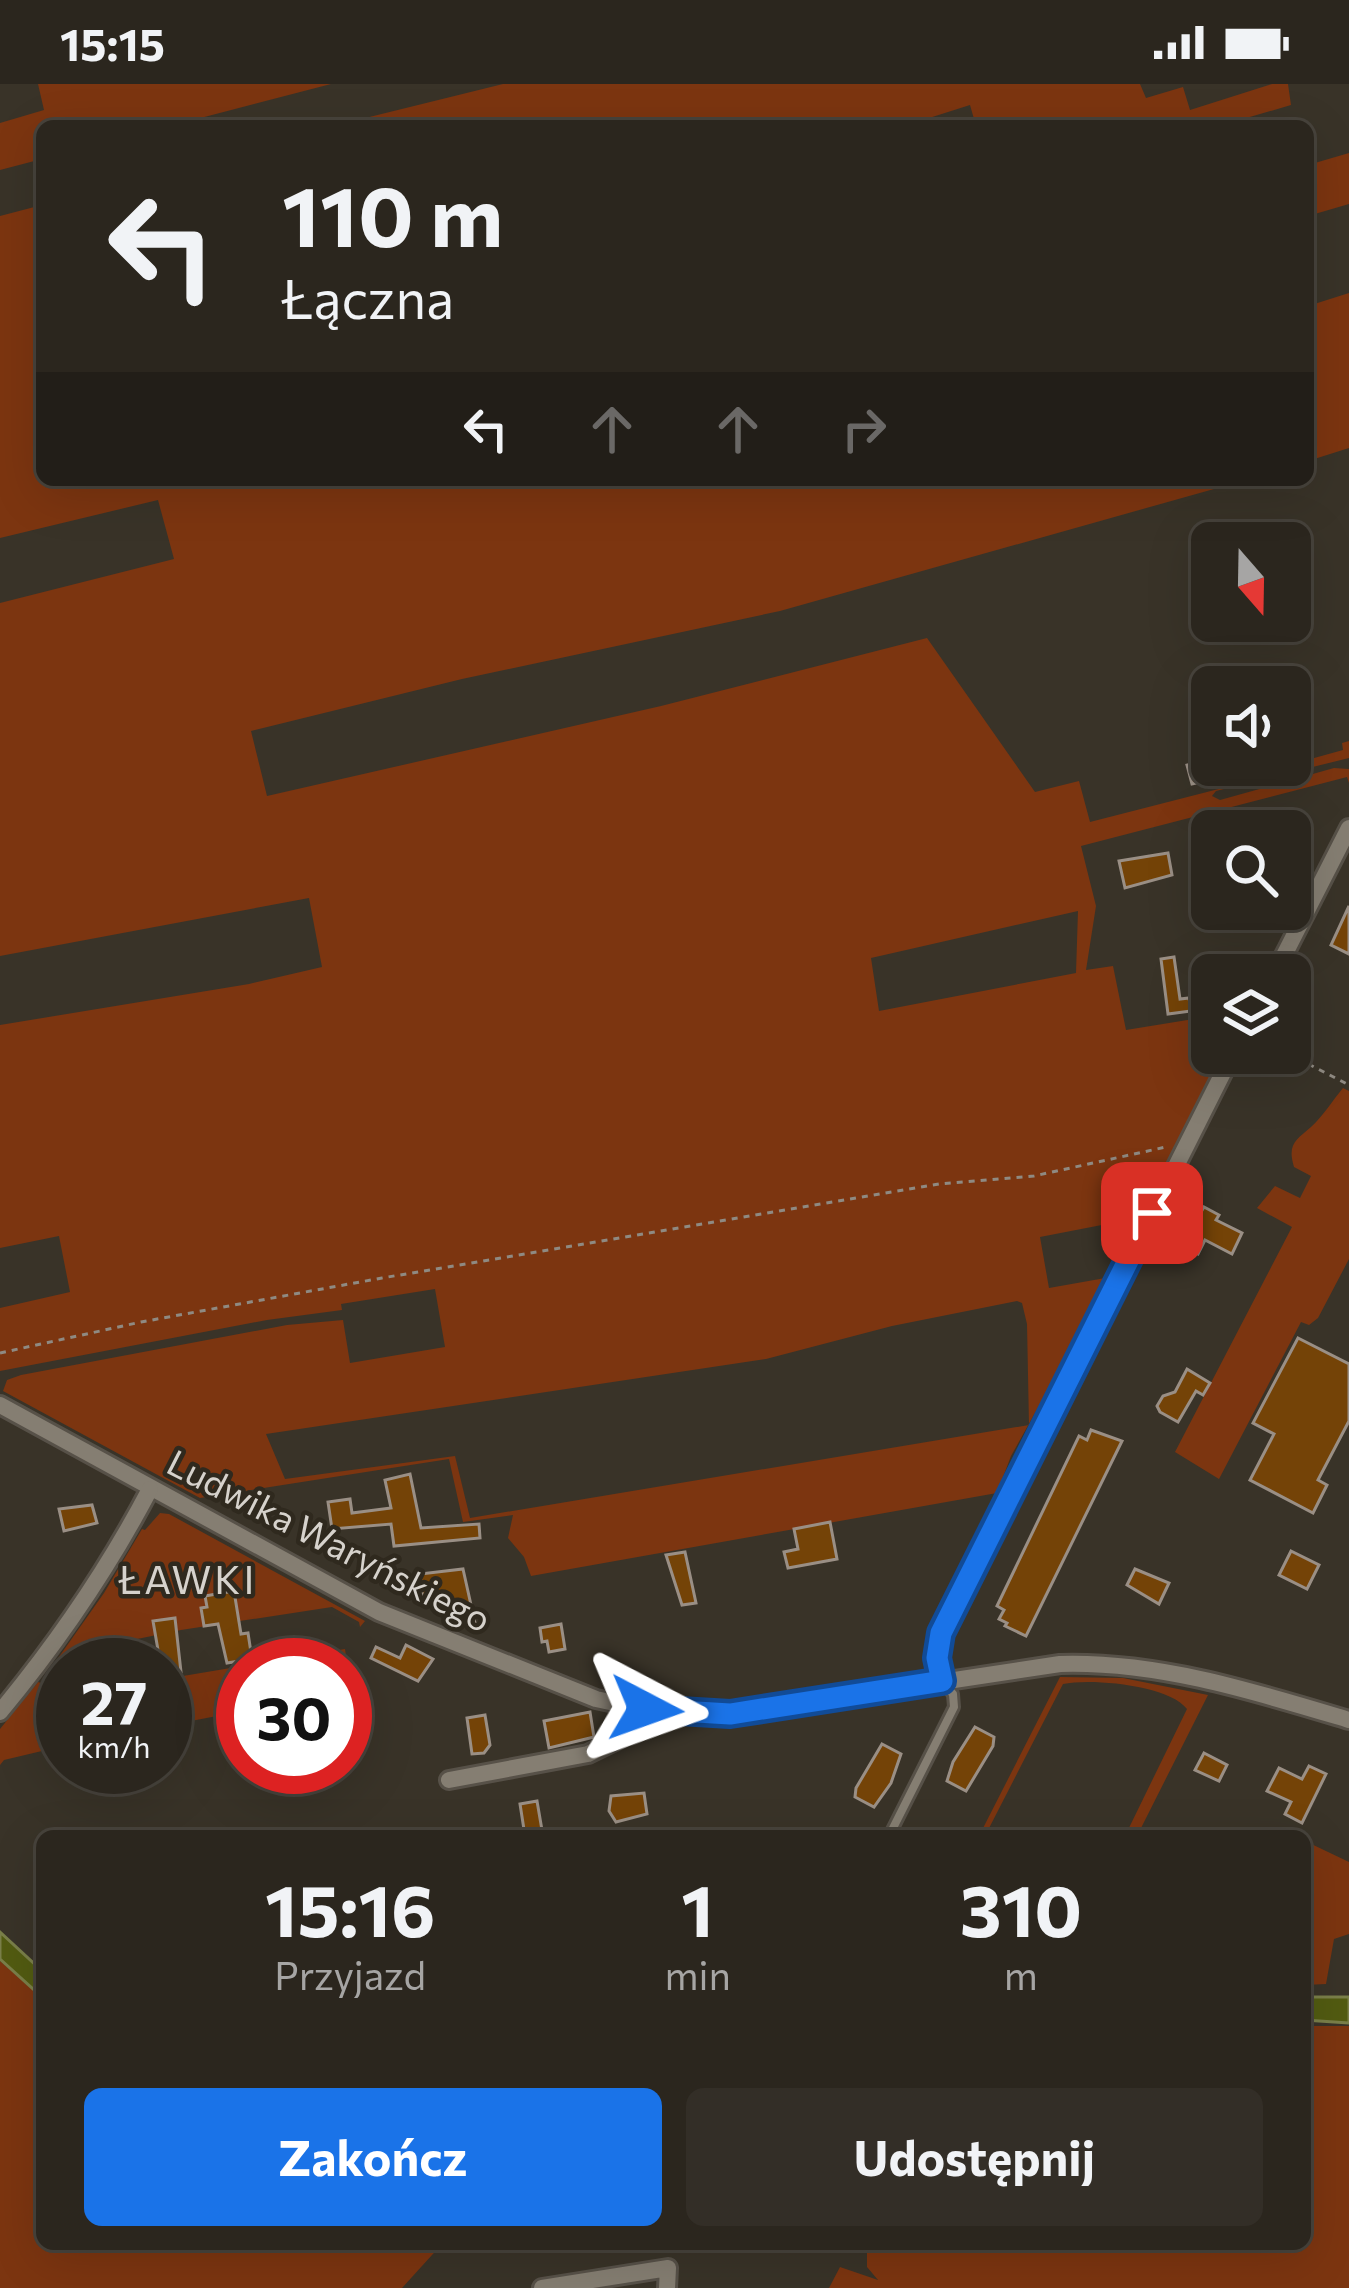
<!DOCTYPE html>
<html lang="pl">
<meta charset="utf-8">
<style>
body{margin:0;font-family:Commissioner,sans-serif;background:#332e27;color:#f1f3f6;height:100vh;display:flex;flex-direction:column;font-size:45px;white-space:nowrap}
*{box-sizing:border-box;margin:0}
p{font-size:39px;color:#a6a5a4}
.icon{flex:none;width:66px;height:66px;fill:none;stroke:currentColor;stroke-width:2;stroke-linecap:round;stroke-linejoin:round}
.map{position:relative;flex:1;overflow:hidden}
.drawer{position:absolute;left:36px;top:1746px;width:1275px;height:420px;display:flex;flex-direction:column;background:#2b261e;border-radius:18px;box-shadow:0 12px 48px #0002,0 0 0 3px #47433c}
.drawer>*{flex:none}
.guide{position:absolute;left:36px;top:36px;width:1278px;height:366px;border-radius:18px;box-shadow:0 12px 48px #0002,0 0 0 3px #47433c;background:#2b261e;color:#f1f3f6;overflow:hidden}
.needle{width:78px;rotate:160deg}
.tools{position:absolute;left:1191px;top:438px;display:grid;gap:24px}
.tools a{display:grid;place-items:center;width:120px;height:120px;border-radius:18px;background:#2b261e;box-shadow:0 12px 48px #0002,0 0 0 3px #47433c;font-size:60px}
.speed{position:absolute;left:36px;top:1554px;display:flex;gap:24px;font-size:60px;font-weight:700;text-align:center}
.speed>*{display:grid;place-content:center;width:156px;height:156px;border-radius:50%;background:#2b261e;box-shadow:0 12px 48px #0002,0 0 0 3px #47433c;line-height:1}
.speed small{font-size:30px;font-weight:400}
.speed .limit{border:18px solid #d22;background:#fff;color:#111}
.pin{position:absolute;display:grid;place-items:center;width:102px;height:102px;color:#fff;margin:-51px;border-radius:24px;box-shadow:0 6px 18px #0006}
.me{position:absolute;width:132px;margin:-66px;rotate:94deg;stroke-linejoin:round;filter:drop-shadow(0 0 9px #0008)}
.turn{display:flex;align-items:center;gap:42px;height:252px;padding:0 48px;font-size:54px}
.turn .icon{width:156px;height:156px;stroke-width:2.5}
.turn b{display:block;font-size:84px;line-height:102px}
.lanes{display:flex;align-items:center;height:114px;padding:0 48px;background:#0003;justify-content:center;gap:60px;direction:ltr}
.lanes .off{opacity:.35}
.eta{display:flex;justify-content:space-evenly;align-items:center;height:204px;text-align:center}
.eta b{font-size:72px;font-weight:700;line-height:84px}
.action{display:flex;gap:24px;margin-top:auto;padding:24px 48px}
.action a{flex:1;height:138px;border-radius:18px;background:#1a73e8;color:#fff;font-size:48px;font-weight:700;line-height:138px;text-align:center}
.action a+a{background:#332e27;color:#f1f3f6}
.status{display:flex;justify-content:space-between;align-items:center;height:84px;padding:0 60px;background:#2b261e;direction:ltr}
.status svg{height:33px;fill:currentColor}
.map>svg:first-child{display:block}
</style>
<div class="status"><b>15:15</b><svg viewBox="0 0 49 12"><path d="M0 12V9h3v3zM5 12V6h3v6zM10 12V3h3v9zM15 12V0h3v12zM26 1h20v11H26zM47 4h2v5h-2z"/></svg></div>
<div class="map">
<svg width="1349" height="2204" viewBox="0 0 1349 2204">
<rect width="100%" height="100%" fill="#393328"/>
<g fill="#7c3510" fill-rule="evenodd">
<path d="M 38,0 L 331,0 L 170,42 L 42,42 L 42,75 L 0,86 L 0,39 L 44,26 Z"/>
<path d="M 503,0 L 1140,0 L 1146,14 L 1183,3 L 1190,26 L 1272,0 L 1288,0 L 1291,21 L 1219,42 L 976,42 L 970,21 L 904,42 L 333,42 Z"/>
<path d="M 1349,69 L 1349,120 L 1308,132 L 1308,81 Z"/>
<path d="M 42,121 L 42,396 L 1246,396 L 780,527 L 462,595 L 251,647 L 267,712 L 661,622 L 927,554 L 1035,708 L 1079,697 L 1090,738 L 1242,699 L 1242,694 L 1343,666 L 1342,659 L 1349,657 L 1349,674 L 1216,707 L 1212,712 L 1220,716 L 1334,684 L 1349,685 L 1349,699 L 1347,693 L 1081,762 L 1096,822 L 1086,886 L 1113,882 L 1126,946 L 1212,932 L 1212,969 L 1224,969 L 1143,1133 L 1040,1153 L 1049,1204 L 1111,1193 L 1011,1372 L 997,1409 L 531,1492 L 524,1473 L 508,1454 L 513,1431 L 463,1438 L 449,1375 L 200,1414 L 3,1307 L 7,1296 L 21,1291 L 287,1241 L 343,1236 L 350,1279 L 445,1263 L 435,1205 L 341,1220 L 342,1226 L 267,1236 L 0,1287 L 0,1224 L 70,1208 L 59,1152 L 0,1164 L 0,941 L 249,900 L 322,883 L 309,814 L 0,872 L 0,519 L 174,475 L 158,416 L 0,454 L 0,132 ZM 1078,827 L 1076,889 L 879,927 L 871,874 ZM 1017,1217 L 1022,1219 L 1027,1240 L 1029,1341 L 470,1434 L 455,1372 L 285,1395 L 266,1350 L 766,1275 L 892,1242 Z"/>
<path d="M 1349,209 L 1349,364 L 1308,377 L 1308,222 Z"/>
<path d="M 1343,1004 L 1349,1007 L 1349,1175 L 1318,1234 L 1309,1241 L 1301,1238 L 1219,1395 L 1175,1368 L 1292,1143 L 1257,1124 L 1275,1102 L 1300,1114 L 1311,1092 L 1294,1083 C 1287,1060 1296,1056 1311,1043 C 1323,1032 1333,1016 1343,1004 Z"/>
<path d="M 160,1429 L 169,1430 L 365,1537 L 360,1543 L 359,1538 L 332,1523 L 181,1546 L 108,1561 L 91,1581 L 63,1581 L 63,1593 L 49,1587 L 104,1509 L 142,1445 L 145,1446 Z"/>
<path d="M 345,1565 L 351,1608 L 345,1609 L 345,1581 L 243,1581 L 243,1627 L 165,1642 L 165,1595 Z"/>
<path d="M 1060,1593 L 1123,1594 L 1208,1611 L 1137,1752 L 1125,1752 L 1187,1625 C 1169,1601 1091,1594 1063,1600 L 985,1752 L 979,1752 Z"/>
<path d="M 38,1598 L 63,1606 L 63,1662 L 4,1676 L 0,1681 L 0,1645 Z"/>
<path d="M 1305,1757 L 1349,1778 L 1349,1850 L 1334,1855 L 1326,1900 L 1305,1901 Z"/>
<path d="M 0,1877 L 42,1913 L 42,2160 L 442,2160 L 402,2204 L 0,2204 Z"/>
<path d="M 1305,1942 L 1349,1942 L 1349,2204 L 829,2204 L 840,2183 L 878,2196 L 867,2183 L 867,2164 L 870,2160 L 1305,2160 Z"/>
</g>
<g fill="#525b11" stroke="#7a7f49" stroke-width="3">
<path d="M 0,1848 L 42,1887 L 42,1913 L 0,1875 Z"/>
<path d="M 1305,1913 L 1349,1913 L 1349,1939 L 1305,1936 Z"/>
</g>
<g fill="#744307" stroke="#9a8f85" stroke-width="3">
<path d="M 1212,675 L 1221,693 L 1192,700 L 1187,681 Z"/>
<path d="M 1168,769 L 1172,791 L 1125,804 L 1119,777 Z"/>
<path d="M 1349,822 L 1349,870 L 1331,861 Z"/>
<path d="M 1174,873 L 1180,915 L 1189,914 L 1191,927 L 1168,930 L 1161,875 Z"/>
<path d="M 1192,1123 L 1201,1128 L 1204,1123 L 1219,1131 L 1216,1136 L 1242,1149 L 1232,1170 L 1205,1156 L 1198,1170 L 1180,1161 L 1187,1147 L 1181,1144 Z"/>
<path d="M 1298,1254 L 1349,1280 L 1349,1337 L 1318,1396 L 1327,1401 L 1313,1429 L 1250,1396 L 1274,1350 L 1253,1339 Z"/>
<path d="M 1187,1285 L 1210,1299 L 1203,1311 L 1196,1307 L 1178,1338 L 1160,1328 L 1157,1322 L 1163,1312 L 1175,1308 Z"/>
<path d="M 1091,1346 L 1122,1357 L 1026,1552 L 1005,1542 L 1007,1539 L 999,1535 L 1004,1526 L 997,1522 L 1079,1352 L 1087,1356 Z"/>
<path d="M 410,1390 L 421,1444 L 479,1440 L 480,1454 L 394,1462 L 391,1440 L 332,1445 L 328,1418 L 350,1415 L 352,1429 L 391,1424 L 385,1396 Z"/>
<path d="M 92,1421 L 97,1439 L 64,1447 L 59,1425 Z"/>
<path d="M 830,1438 L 837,1475 L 788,1484 L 784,1468 L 798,1465 L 794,1445 Z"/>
<path d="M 1291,1467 L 1319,1481 L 1307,1505 L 1279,1491 Z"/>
<path d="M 685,1468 L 696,1519 L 682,1521 L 666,1471 Z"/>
<path d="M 463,1485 L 475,1539 L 449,1542 L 446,1518 L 441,1519 L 440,1515 L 423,1517 L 420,1490 Z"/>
<path d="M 1135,1485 L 1169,1499 L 1159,1520 L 1127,1501 Z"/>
<path d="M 234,1507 L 241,1550 L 248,1549 L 252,1575 L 227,1579 L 218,1540 L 204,1542 L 201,1524 L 207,1523 L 205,1512 Z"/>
<path d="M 175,1534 L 181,1588 L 165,1591 L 165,1581 L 154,1581 L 152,1567 L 158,1566 L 153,1537 Z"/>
<path d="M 561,1540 L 565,1565 L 549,1568 L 547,1557 L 542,1558 L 540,1544 Z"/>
<path d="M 406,1561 L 433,1575 L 418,1597 L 371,1574 L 376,1563 L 400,1574 Z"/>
<path d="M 590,1628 L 594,1653 L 549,1664 L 544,1637 Z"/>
<path d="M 485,1631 L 490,1661 L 484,1669 L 472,1670 L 467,1634 Z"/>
<path d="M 975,1643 L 994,1653 L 993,1662 L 966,1707 L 947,1697 L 953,1678 Z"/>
<path d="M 882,1660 L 901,1670 L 891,1699 L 874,1723 L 855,1713 L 856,1704 Z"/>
<path d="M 1204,1669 L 1227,1681 L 1219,1697 L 1195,1686 Z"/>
<path d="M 1309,1682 L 1326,1690 L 1302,1739 L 1285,1730 L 1291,1718 L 1267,1707 L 1279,1684 L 1302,1695 Z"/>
<path d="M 644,1709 L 647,1730 L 616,1738 L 609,1727 L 611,1712 Z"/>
<path d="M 537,1717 L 543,1752 L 525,1752 L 520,1720 Z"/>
</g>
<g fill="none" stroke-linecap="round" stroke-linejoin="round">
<g stroke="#575148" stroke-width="14">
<path id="lane" d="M 889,1752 L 954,1623 L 953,1610 L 943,1599"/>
</g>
<g stroke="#575148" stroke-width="22">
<g id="street">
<path d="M 1274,891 L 1349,744"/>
<path d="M 0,1321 L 379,1528 L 596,1615 L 642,1625 L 730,1630 L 1060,1580 C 1158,1577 1256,1608 1349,1636"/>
<path d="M 942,1597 L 937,1574 L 941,1549 L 1233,969"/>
<path d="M 0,1628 C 58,1558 108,1485 150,1405"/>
<path d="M 449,1696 L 588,1670 L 641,1644 L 646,1626"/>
<path d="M 542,2204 L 668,2184 L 667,2204"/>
</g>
</g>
<g stroke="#8f8a82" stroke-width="3" stroke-dasharray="6 6" stroke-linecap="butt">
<path d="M 1287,969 L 1349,1001"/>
<path d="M 0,1269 L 141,1238 L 382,1194 L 939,1100 L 1034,1092 L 1166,1063"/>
</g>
<use href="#lane" stroke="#857e72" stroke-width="8"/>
<use href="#street" stroke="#857e72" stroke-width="16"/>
</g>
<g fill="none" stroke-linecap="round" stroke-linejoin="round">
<g stroke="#114b97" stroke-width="30">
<path id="route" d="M 646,1625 L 730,1630 L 942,1597 L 937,1574 L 941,1549 L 1152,1129"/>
</g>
<use href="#route" stroke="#1a73e8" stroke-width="21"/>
</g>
<g text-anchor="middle" stroke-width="9" stroke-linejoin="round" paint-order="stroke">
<g font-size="36" fill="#d6d2cc" stroke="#2f291e">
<text transform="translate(329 1457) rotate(27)" y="13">Ludwika Waryńskiego</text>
</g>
<g font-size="39" letter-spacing="3" fill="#d6d2cc" stroke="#2f291e">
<text x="188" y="1510">ŁAWKI</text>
</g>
</g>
</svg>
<div class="tools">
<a><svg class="needle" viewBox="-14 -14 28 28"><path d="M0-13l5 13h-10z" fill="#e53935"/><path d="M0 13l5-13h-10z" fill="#a6a5a4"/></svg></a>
<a><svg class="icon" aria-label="sound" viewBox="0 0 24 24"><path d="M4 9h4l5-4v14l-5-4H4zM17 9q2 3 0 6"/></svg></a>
<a><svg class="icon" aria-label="search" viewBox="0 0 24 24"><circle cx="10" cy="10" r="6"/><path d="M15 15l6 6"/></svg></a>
<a><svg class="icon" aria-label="layers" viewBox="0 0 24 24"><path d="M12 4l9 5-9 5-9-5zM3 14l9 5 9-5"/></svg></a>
</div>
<div class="speed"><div>27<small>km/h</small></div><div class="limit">30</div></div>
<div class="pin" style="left:1152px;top:1129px;background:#d93025"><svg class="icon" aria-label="arrive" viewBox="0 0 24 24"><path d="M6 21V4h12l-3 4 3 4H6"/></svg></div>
<svg class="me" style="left:646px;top:1625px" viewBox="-20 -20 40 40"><path d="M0-17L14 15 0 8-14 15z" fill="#1a73e8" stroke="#fff" stroke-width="4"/></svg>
<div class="guide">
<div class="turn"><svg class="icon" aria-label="left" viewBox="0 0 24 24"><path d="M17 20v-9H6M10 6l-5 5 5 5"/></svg><div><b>110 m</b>Łączna</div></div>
<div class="lanes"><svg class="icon" aria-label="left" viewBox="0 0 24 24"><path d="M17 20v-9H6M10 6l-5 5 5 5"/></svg><svg class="icon off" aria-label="ahead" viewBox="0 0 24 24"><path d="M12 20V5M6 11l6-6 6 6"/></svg><svg class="icon off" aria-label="ahead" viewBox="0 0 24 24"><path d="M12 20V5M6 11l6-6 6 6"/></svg><svg class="icon off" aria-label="right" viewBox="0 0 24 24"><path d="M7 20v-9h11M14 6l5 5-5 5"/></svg></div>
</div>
<section class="drawer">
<div class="eta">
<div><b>15:16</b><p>Przyjazd</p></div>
<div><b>1</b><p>min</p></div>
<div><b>310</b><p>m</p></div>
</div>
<div class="action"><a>Zakończ</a><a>Udostępnij</a></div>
</section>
</div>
